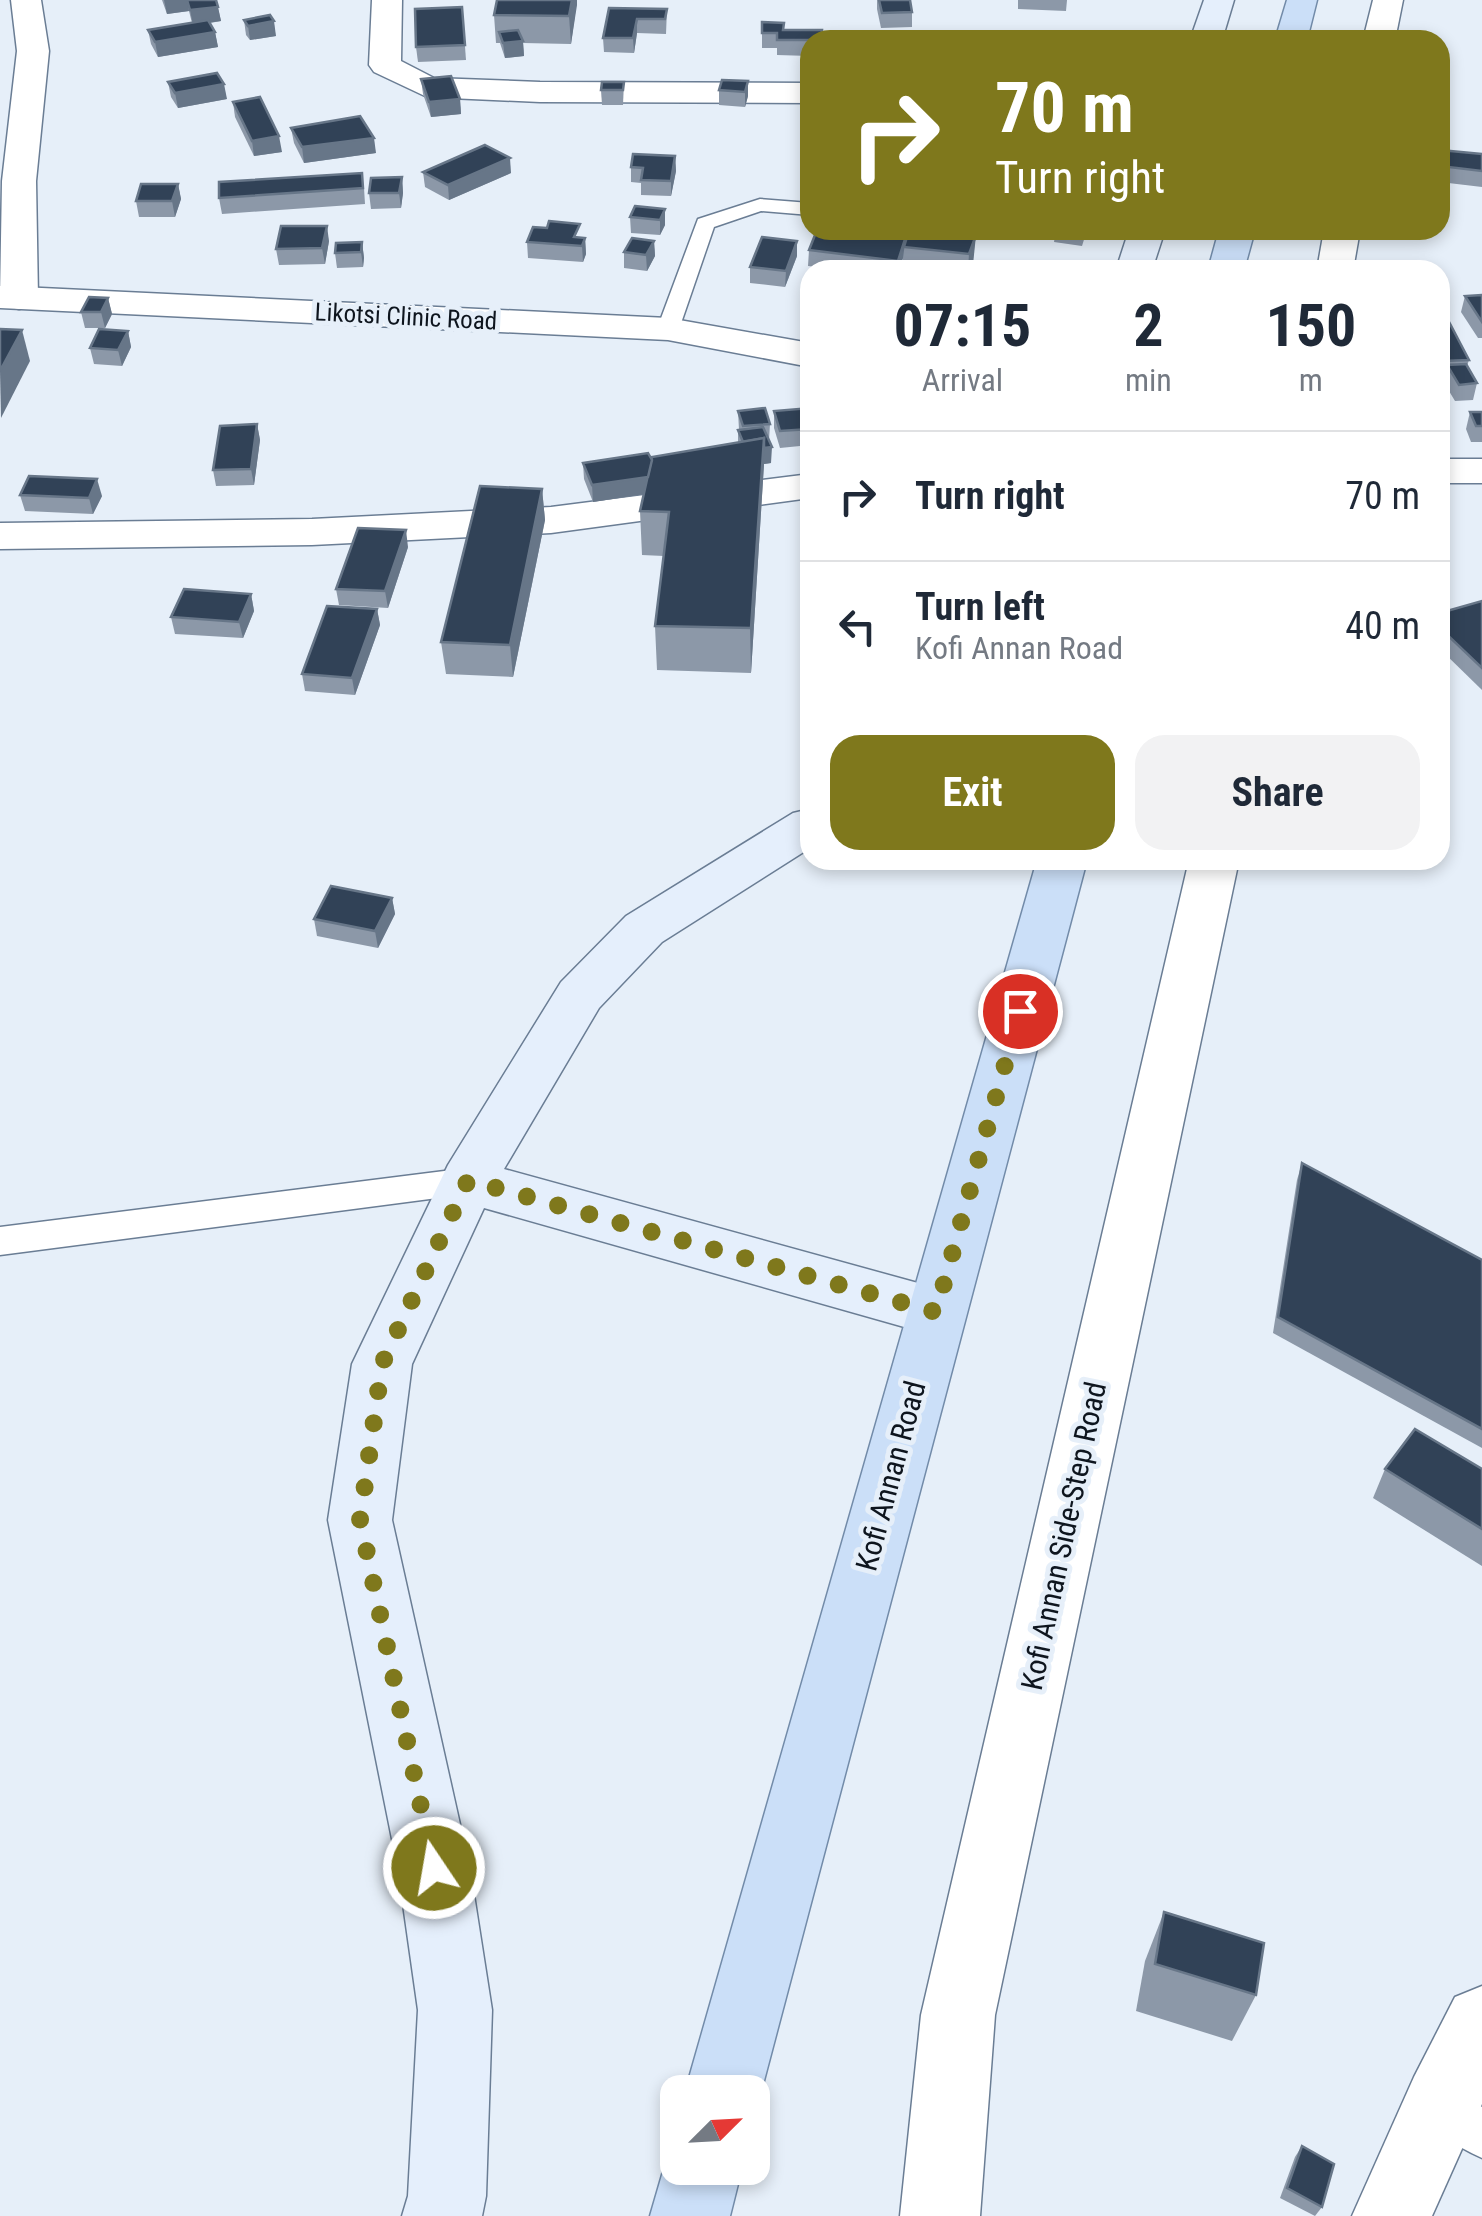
<!DOCTYPE html>
<style>
body{margin:0;font-family:"Roboto Condensed",sans-serif;background:#f2f2f3;color:#1f2937;height:100vh;display:flex;flex-direction:column;font-size:38px;white-space:nowrap}
*{box-sizing:border-box;margin:0}
p{font-size:32px;color:#747a83}
.icon{flex:none;width:55px;height:55px;fill:none;stroke:currentColor;stroke-width:2;stroke-linecap:round;stroke-linejoin:round}
.map{position:relative;flex:1;overflow:hidden}
.sheet{position:absolute;left:800px;top:260px;width:650px;height:610px;display:flex;flex-direction:column;background:#fff;border-radius:30px;box-shadow:0 5px 15px #0003}
.sheet>*{flex:none}
.banner{position:absolute;left:800px;top:30px;width:650px;height:210px;border-radius:30px;box-shadow:0 5px 15px #0003;background:#7f781c;color:#fff;overflow:hidden}
.needle{width:65px;rotate:66deg}
.tools{position:absolute;left:660px;top:2075px;display:grid;gap:20px}
.tools a{display:grid;place-items:center;width:110px;height:110px;border-radius:20px;background:#fff;box-shadow:0 5px 15px #0003;font-size:50px}
.pin{position:absolute;display:grid;place-items:center;width:85px;height:85px;color:#fff;margin:-42px;border:5px solid #fff;border-radius:50%;box-shadow:0 2px 10px #0007}
.me{position:absolute;width:110px;margin:-55px;rotate:348deg;stroke-linejoin:round;filter:drop-shadow(0 0 8px #0008)}
.turn{display:flex;align-items:center;gap:35px;height:210px;padding:0 30px;font-size:45px}
.turn .icon{width:130px;height:130px;stroke-width:2.5}
.turn b{display:block;font-size:70px;line-height:85px}
.eta{display:flex;justify-content:space-evenly;align-items:center;height:170px;text-align:center}
.eta b{font-size:60px;font-weight:700;line-height:70px}
.primary-button{display:flex;gap:20px;margin-top:auto;padding:20px 30px}
.primary-button a{flex:1;height:115px;border-radius:30px;background:#7f781c;color:#fff;font-size:40px;font-weight:700;line-height:115px;text-align:center}
.primary-button a+a{background:#f2f2f3;color:#1f2937}
ul{padding:0;list-style:none}
li{display:flex;align-items:center;gap:30px;height:130px;padding:0 30px;border-top:2px solid #e0e1e3}
li div{flex:1}
li b{display:block;font-size:38px}
li em{font-style:normal}
.map>svg:first-child{display:block}
</style>
<div class="map">
<svg width="1482" height="2216" viewBox="0 0 1482 2216">
<rect width="100%" height="100%" fill="#e6eff9"/>
<g fill="none" stroke-linecap="round" stroke-linejoin="round">
<g stroke="#6a7d94" stroke-width="3">
<g id="service">
<path d="M 760,199 L 810,203 L 810,215 L 761,211 L 714,227 L 679,329 L 676,334 L 660,334 L 657,329 L 698,219 Z"/>
<path d="M 468,1168 L 480,1172 L 485,1181 L 480,1190 L 468,1194 L 0,1255 L 0,1227 Z"/>
<path d="M 1441,2081 L 1482,2107 L 1482,2158 C 1457,2147 1429,2129 1418,2104 L 1425,2088 Z"/>
</g>
</g>
<g stroke="#6a7d94" stroke-width="3">
<g id="minor">
<path d="M 11,0 L 41,0 L 49,51 L 36,181 L 38,298 L 32,306 L 19,309 L 6,306 L 0,298 L 2,181 L 17,51 Z"/>
<path d="M 372,0 L 402,0 L 401,61 L 434,78 L 540,82 L 810,83 L 810,103 L 540,102 L 427,97 L 374,72 L 369,65 Z"/>
<rect x="1440" y="459" width="42" height="24"/>
<path d="M 810,474 L 810,498 L 551,533 L 312,545 L 0,549 L 0,523 L 312,519 L 551,507 Z"/>
<path d="M 1482,1986 L 1482,2104 L 1432,2216 L 1352,2216 L 1414,2077 L 1455,1997 Z"/>
</g>
</g>
<g stroke="#6a7d94" stroke-width="3">
<g id="tertiary">
<path d="M 1373,0 L 1403,0 L 1395,40 L 1363,40 Z"/>
<path d="M 1324,230 L 1360,230 L 1353,270 L 1317,270 Z"/>
<path d="M 0,286 L 668,318 L 810,343 L 810,367 L 668,340 L 0,308 Z"/>
<path d="M 1189,860 L 1239,860 L 995,2015 L 980,2216 L 900,2216 L 921,2015 Z"/>
</g>
</g>
<g stroke="#6a7d94" stroke-width="3">
<g id="secondary">
<path d="M 1204,0 L 1234,0 L 1222,40 L 1190,40 Z"/>
<path d="M 1129,230 L 1165,230 L 1152,270 L 1116,270 Z"/>
<path d="M 810,809 L 810,848 L 662,942 L 599,1008 L 504,1169 L 936,1288 L 957,1295 L 966,1312 L 957,1329 L 936,1336 L 484,1208 L 412,1364 L 392,1520 L 470,1869 L 492,2010 L 486,2196 L 482,2216 L 402,2216 L 408,2196 L 418,2010 L 398,1869 L 328,1520 L 352,1364 L 448,1165 L 561,982 L 626,916 L 793,813 Z"/>
</g>
</g>
<g stroke="#728ba9" stroke-width="3">
<g id="primary">
<path d="M 1287,0 L 1317,0 L 1307,40 L 1275,40 Z"/>
<path d="M 1219,230 L 1255,230 L 1244,270 L 1208,270 Z"/>
<path d="M 1037,860 L 1087,860 L 761,2092 L 752,2113 L 752,2092 L 685,2092 Z"/>
<path d="M 678,2139 L 678,2168 L 742,2168 L 730,2216 L 650,2216 L 664,2168 Z"/>
</g>
</g>
<use href="#service" fill="#fff" fill-rule="evenodd"/>
<use href="#minor" fill="#fff" fill-rule="evenodd"/>
<use href="#tertiary" fill="#fff" fill-rule="evenodd"/>
<use href="#secondary" fill="#e5effc" fill-rule="evenodd"/>
<use href="#primary" fill="#cbdff8" fill-rule="evenodd"/>
</g>
<g fill="#8c98a8">
<path d="M 162,0 L 216,0 L 221,21 L 210,23 L 215,32 L 218,47 L 158,57 L 151,44 L 148,30 L 192,23 L 189,11 L 167,14 Z"/>
<path d="M 497,0 L 577,0 L 571,44 L 523,43 L 524,56 L 505,58 L 500,43 L 496,43 L 494,15 Z"/>
<path d="M 877,0 L 910,0 L 912,12 L 912,27 L 881,28 L 877,9 Z"/>
<path d="M 1018,0 L 1067,0 L 1066,11 L 1018,9 Z"/>
<path d="M 462,7 L 466,60 L 418,62 L 416,47 Z"/>
<path d="M 609,8 L 667,9 L 666,34 L 637,33 L 634,53 L 604,52 L 603,38 Z"/>
<path d="M 244,20 L 276,36 L 250,40 L 246,35 Z"/>
<path d="M 762,22 L 810,40 L 810,56 L 777,55 L 777,48 L 762,48 Z"/>
<path d="M 421,79 L 460,99 L 461,114 L 431,117 L 423,94 Z"/>
<path d="M 748,81 L 748,96 L 745,107 L 719,105 L 719,90 Z"/>
<path d="M 168,82 L 227,99 L 178,108 L 171,97 Z"/>
<path d="M 624,82 L 623,105 L 602,105 L 601,90 Z"/>
<path d="M 233,102 L 282,152 L 254,156 L 235,117 Z"/>
<path d="M 291,128 L 376,153 L 304,163 L 294,143 Z"/>
<path d="M 1440,150 L 1482,154 L 1482,187 L 1440,182 Z"/>
<path d="M 675,156 L 676,171 L 671,196 L 641,195 L 641,183 L 631,182 L 631,167 Z"/>
<path d="M 423,172 L 511,173 L 449,200 L 425,187 Z"/>
<path d="M 402,177 L 403,193 L 401,208 L 371,209 L 369,193 Z"/>
<path d="M 178,184 L 181,199 L 175,217 L 139,217 L 136,201 Z"/>
<path d="M 364,188 L 365,204 L 222,214 L 219,198 Z"/>
<path d="M 665,209 L 665,225 L 660,235 L 631,233 L 630,217 Z"/>
<path d="M 963,230 L 1002,230 L 1001,235 L 963,232 Z"/>
<path d="M 1056,230 L 1087,230 L 1082,246 L 1054,242 Z"/>
<path d="M 976,235 L 971,270 L 903,270 L 903,258 L 899,270 L 842,270 L 808,266 L 809,250 L 906,236 Z"/>
<path d="M 580,238 L 585,238 L 586,254 L 583,262 L 528,258 L 527,242 Z"/>
<path d="M 329,241 L 325,264 L 279,265 L 276,249 Z"/>
<path d="M 654,241 L 655,256 L 647,271 L 624,268 L 624,252 Z"/>
<path d="M 362,242 L 364,258 L 363,267 L 337,268 L 335,253 Z"/>
<path d="M 797,256 L 785,287 L 750,283 L 750,267 Z"/>
<path d="M 1482,295 L 1482,338 L 1478,338 L 1461,312 L 1465,296 Z"/>
<path d="M 108,298 L 112,314 L 105,328 L 85,328 L 81,312 Z"/>
<path d="M 1440,320 L 1469,360 L 1467,366 L 1477,383 L 1473,400 L 1455,401 L 1443,381 L 1444,377 L 1440,377 Z"/>
<path d="M 128,331 L 131,347 L 122,366 L 94,364 L 90,348 Z"/>
<path d="M 810,408 L 810,445 L 780,448 L 774,428 L 774,411 Z"/>
<path d="M 738,411 L 770,424 L 769,440 L 771,463 L 764,464 L 751,673 L 657,670 L 655,626 L 664,556 L 642,555 L 640,511 L 644,494 L 593,502 L 584,479 L 583,463 L 652,460 L 738,443 L 738,430 L 739,430 Z"/>
<path d="M 1470,412 L 1482,412 L 1482,442 L 1471,442 L 1466,429 Z"/>
<path d="M 257,424 L 260,440 L 254,485 L 216,486 L 213,470 Z"/>
<path d="M 542,489 L 545,520 L 513,677 L 446,674 L 441,642 Z"/>
<path d="M 20,495 L 102,496 L 93,514 L 25,511 Z"/>
<path d="M 408,547 L 388,608 L 339,605 L 336,589 Z"/>
<path d="M 251,594 L 254,611 L 243,638 L 175,634 L 171,617 Z"/>
<path d="M 1482,601 L 1482,690 L 1440,649 L 1440,613 Z"/>
<path d="M 377,609 L 380,625 L 355,695 L 305,691 L 302,674 Z"/>
<path d="M 392,898 L 395,914 L 378,948 L 317,936 L 314,919 Z"/>
<path d="M 1302,1163 L 1482,1260 L 1482,1448 L 1273,1333 L 1297,1180 Z"/>
<path d="M 1385,1469 L 1482,1469 L 1482,1566 L 1373,1498 Z"/>
<path d="M 1164,1912 L 1256,1995 L 1232,2041 L 1136,2011 L 1145,1961 Z"/>
<path d="M 1302,2146 L 1322,2207 L 1315,2216 L 1280,2198 L 1295,2157 Z"/>
</g>
<g fill="#677688">
<path d="M 164,0 L 187,0 L 189,11 L 167,14 Z"/>
<path d="M 572,0 L 577,0 L 577,5 L 571,44 L 569,16 Z"/>
<path d="M 218,7 L 221,21 L 193,25 L 190,10 Z"/>
<path d="M 637,19 L 637,33 L 634,53 L 633,38 Z"/>
<path d="M 274,21 L 276,36 L 250,40 L 248,26 Z"/>
<path d="M 215,32 L 218,47 L 158,57 L 155,42 Z"/>
<path d="M 523,41 L 524,56 L 505,58 L 503,43 Z"/>
<path d="M 748,81 L 748,96 L 745,107 L 745,92 Z"/>
<path d="M 224,84 L 227,99 L 178,108 L 175,93 Z"/>
<path d="M 460,99 L 461,114 L 431,117 L 429,102 Z"/>
<path d="M 279,136 L 282,152 L 254,156 L 252,141 Z"/>
<path d="M 374,138 L 376,153 L 304,163 L 302,147 Z"/>
<path d="M 675,156 L 676,171 L 671,196 L 671,181 Z"/>
<path d="M 510,158 L 511,173 L 449,200 L 448,185 Z"/>
<path d="M 402,177 L 403,193 L 401,208 L 399,193 Z"/>
<path d="M 178,184 L 181,199 L 175,217 L 172,201 Z"/>
<path d="M 665,209 L 665,225 L 660,235 L 660,220 Z"/>
<path d="M 327,226 L 329,241 L 325,264 L 322,248 Z"/>
<path d="M 976,235 L 973,265 L 971,270 L 968,270 L 969,254 Z"/>
<path d="M 906,236 L 903,258 L 899,270 L 898,270 L 898,261 Z"/>
<path d="M 585,238 L 586,254 L 583,262 L 582,246 Z"/>
<path d="M 654,241 L 655,256 L 647,271 L 646,255 Z"/>
<path d="M 797,241 L 797,256 L 785,287 L 786,271 Z"/>
<path d="M 362,242 L 364,258 L 363,267 L 361,252 Z"/>
<path d="M 108,298 L 112,314 L 105,328 L 101,312 Z"/>
<path d="M 22,330 L 30,361 L 1,418 L 0,371 Z"/>
<path d="M 128,331 L 131,347 L 122,366 L 118,350 Z"/>
<path d="M 257,424 L 260,440 L 254,485 L 251,469 Z"/>
<path d="M 772,447 L 771,463 L 764,464 L 751,673 L 746,450 Z"/>
<path d="M 658,476 L 659,492 L 593,502 L 592,485 Z"/>
<path d="M 97,479 L 102,496 L 93,514 L 89,498 Z"/>
<path d="M 542,489 L 545,520 L 513,677 L 510,645 Z"/>
<path d="M 406,530 L 408,547 L 388,608 L 385,591 Z"/>
<path d="M 251,594 L 254,611 L 243,638 L 239,622 Z"/>
<path d="M 377,609 L 380,625 L 355,695 L 352,678 Z"/>
<path d="M 392,898 L 395,914 L 378,948 L 375,931 Z"/>
</g>
<g fill="#314257" stroke="#677688" stroke-width="2.5">
<path d="M 187,0 L 216,0 L 218,7 L 190,10 Z"/>
<path d="M 497,0 L 572,0 L 569,16 L 494,15 Z"/>
<path d="M 879,0 L 910,0 L 912,12 L 882,13 Z"/>
<path d="M 462,7 L 465,45 L 416,47 L 415,9 Z"/>
<path d="M 609,8 L 667,9 L 665,19 L 637,19 L 633,38 L 603,38 Z"/>
<path d="M 270,15 L 274,21 L 248,26 L 244,20 Z"/>
<path d="M 208,20 L 215,32 L 155,42 L 148,30 Z"/>
<path d="M 762,22 L 784,23 L 783,30 L 822,30 L 821,40 L 777,40 L 777,33 L 762,33 Z"/>
<path d="M 518,30 L 523,41 L 503,43 L 499,32 Z"/>
<path d="M 217,73 L 224,84 L 175,93 L 168,82 Z"/>
<path d="M 451,76 L 460,99 L 429,102 L 421,79 Z"/>
<path d="M 722,80 L 748,81 L 745,92 L 719,90 Z"/>
<path d="M 602,82 L 624,82 L 623,90 L 601,90 Z"/>
<path d="M 260,97 L 279,136 L 252,141 L 233,102 Z"/>
<path d="M 360,116 L 374,138 L 302,147 L 291,128 Z"/>
<path d="M 485,145 L 510,158 L 448,185 L 423,172 Z"/>
<path d="M 1440,150 L 1482,154 L 1482,171 L 1440,166 Z"/>
<path d="M 633,154 L 675,156 L 671,181 L 641,180 L 643,168 L 631,167 Z"/>
<path d="M 362,173 L 363,188 L 219,198 L 219,182 Z"/>
<path d="M 402,177 L 399,193 L 369,193 L 371,178 Z"/>
<path d="M 141,184 L 178,184 L 172,201 L 136,201 Z"/>
<path d="M 635,206 L 665,209 L 660,220 L 630,217 Z"/>
<path d="M 549,221 L 580,224 L 574,237 L 585,238 L 582,246 L 527,242 L 533,227 L 547,228 Z"/>
<path d="M 281,226 L 327,226 L 322,248 L 276,249 Z"/>
<path d="M 817,230 L 851,230 L 906,236 L 898,261 L 809,250 Z"/>
<path d="M 909,230 L 933,230 L 976,235 L 969,254 L 904,247 Z"/>
<path d="M 762,237 L 797,241 L 786,271 L 750,267 Z"/>
<path d="M 632,238 L 654,241 L 646,255 L 624,252 Z"/>
<path d="M 362,242 L 361,252 L 335,253 L 336,243 Z"/>
<path d="M 1482,295 L 1482,322 L 1465,296 Z"/>
<path d="M 89,297 L 108,298 L 101,312 L 81,312 Z"/>
<path d="M 1440,320 L 1448,320 L 1469,360 L 1443,361 L 1440,354 Z"/>
<path d="M 0,329 L 22,330 L 0,371 Z"/>
<path d="M 99,329 L 128,331 L 118,350 L 90,348 Z"/>
<path d="M 1466,364 L 1477,383 L 1459,385 L 1447,365 Z"/>
<path d="M 765,408 L 770,424 L 743,426 L 738,411 Z"/>
<path d="M 810,408 L 810,429 L 780,431 L 774,411 Z"/>
<path d="M 1470,412 L 1482,412 L 1482,426 L 1476,426 Z"/>
<path d="M 257,424 L 251,469 L 213,470 L 220,426 Z"/>
<path d="M 763,427 L 772,447 L 764,448 L 764,438 L 743,442 L 738,430 Z"/>
<path d="M 764,438 L 751,628 L 655,626 L 669,512 L 640,511 L 652,457 Z"/>
<path d="M 648,453 L 652,460 L 648,477 L 592,485 L 583,463 Z"/>
<path d="M 29,476 L 97,479 L 89,498 L 20,495 Z"/>
<path d="M 480,486 L 542,489 L 510,645 L 441,642 Z"/>
<path d="M 358,528 L 406,530 L 385,591 L 336,589 Z"/>
<path d="M 184,589 L 251,594 L 239,622 L 171,617 Z"/>
<path d="M 1482,601 L 1482,668 L 1440,628 L 1440,613 Z"/>
<path d="M 327,606 L 377,609 L 352,678 L 302,674 Z"/>
<path d="M 331,886 L 392,898 L 375,931 L 314,919 Z"/>
<path d="M 1302,1163 L 1482,1260 L 1482,1429 L 1278,1317 Z"/>
<path d="M 1415,1429 L 1482,1469 L 1482,1529 L 1385,1469 Z"/>
<path d="M 1164,1912 L 1264,1943 L 1256,1995 L 1155,1964 Z"/>
<path d="M 1302,2146 L 1334,2164 L 1322,2207 L 1287,2188 Z"/>
</g>
<g fill="none" stroke-linecap="round" stroke-linejoin="round">
<path stroke="#7f781c" stroke-width="18" stroke-dasharray="0 32.4" d="M 434,1868 L 360,1520 L 382,1364 L 468,1180 L 936,1312 L 1020,1011"/>
</g>
<g text-anchor="middle" stroke-width="10" stroke-linejoin="round" paint-order="stroke">
<g font-size="25" fill="#0e151e" stroke="#e6eff9">
<text transform="translate(406 316) rotate(3)" y="9">Likotsi Clinic Road</text>
</g>
<g font-size="30" fill="#0e151e" stroke="#e6eff9">
<text transform="translate(891 1476) rotate(-75)" y="10">Kofi Annan Road</text>
<text transform="translate(1064 1536) rotate(-78)" y="10">Kofi Annan Side-Step Road</text>
</g>
</g>
</svg>
<div class="tools">
<a><svg class="needle" viewBox="-14 -14 28 28"><path d="M0-13l5 13h-10z" fill="#e53935"/><path d="M0 13l5-13h-10z" fill="#747a83"/></svg></a>
</div>
<div class="pin" style="left:1020px;top:1011px;background:#d93025"><svg class="icon" aria-label="arrive" viewBox="0 0 24 24"><path d="M6 21V4h12l-3 4 3 4H6"/></svg></div>
<svg class="me" style="left:434px;top:1868px" viewBox="-20 -20 40 40"><circle r="17" fill="#7f781c" stroke="#fff" stroke-width="3"/><path d="M0-11L8 9 0 5-8 9z" fill="#fff"/></svg>
<div class="banner">
<div class="turn"><svg class="icon" aria-label="right" viewBox="0 0 24 24"><path d="M7 20v-9h11M14 6l5 5-5 5"/></svg><div><b>70 m</b>Turn right</div></div>
</div>
<section class="sheet">
<div class="eta">
<div><b>07:15</b><p>Arrival</p></div>
<div><b>2</b><p>min</p></div>
<div><b>150</b><p>m</p></div>
</div>
<ul>
<li><svg class="icon" aria-label="right" viewBox="0 0 24 24"><path d="M7 20v-9h11M14 6l5 5-5 5"/></svg><div><b>Turn right</b></div><em>70 m</em></li>
<li><svg class="icon" aria-label="left" viewBox="0 0 24 24"><path d="M17 20v-9H6M10 6l-5 5 5 5"/></svg><div><b>Turn left</b><p>Kofi Annan Road</p></div><em>40 m</em></li>
</ul>
<div class="primary-button"><a>Exit</a><a>Share</a></div>
</section>
</div>
